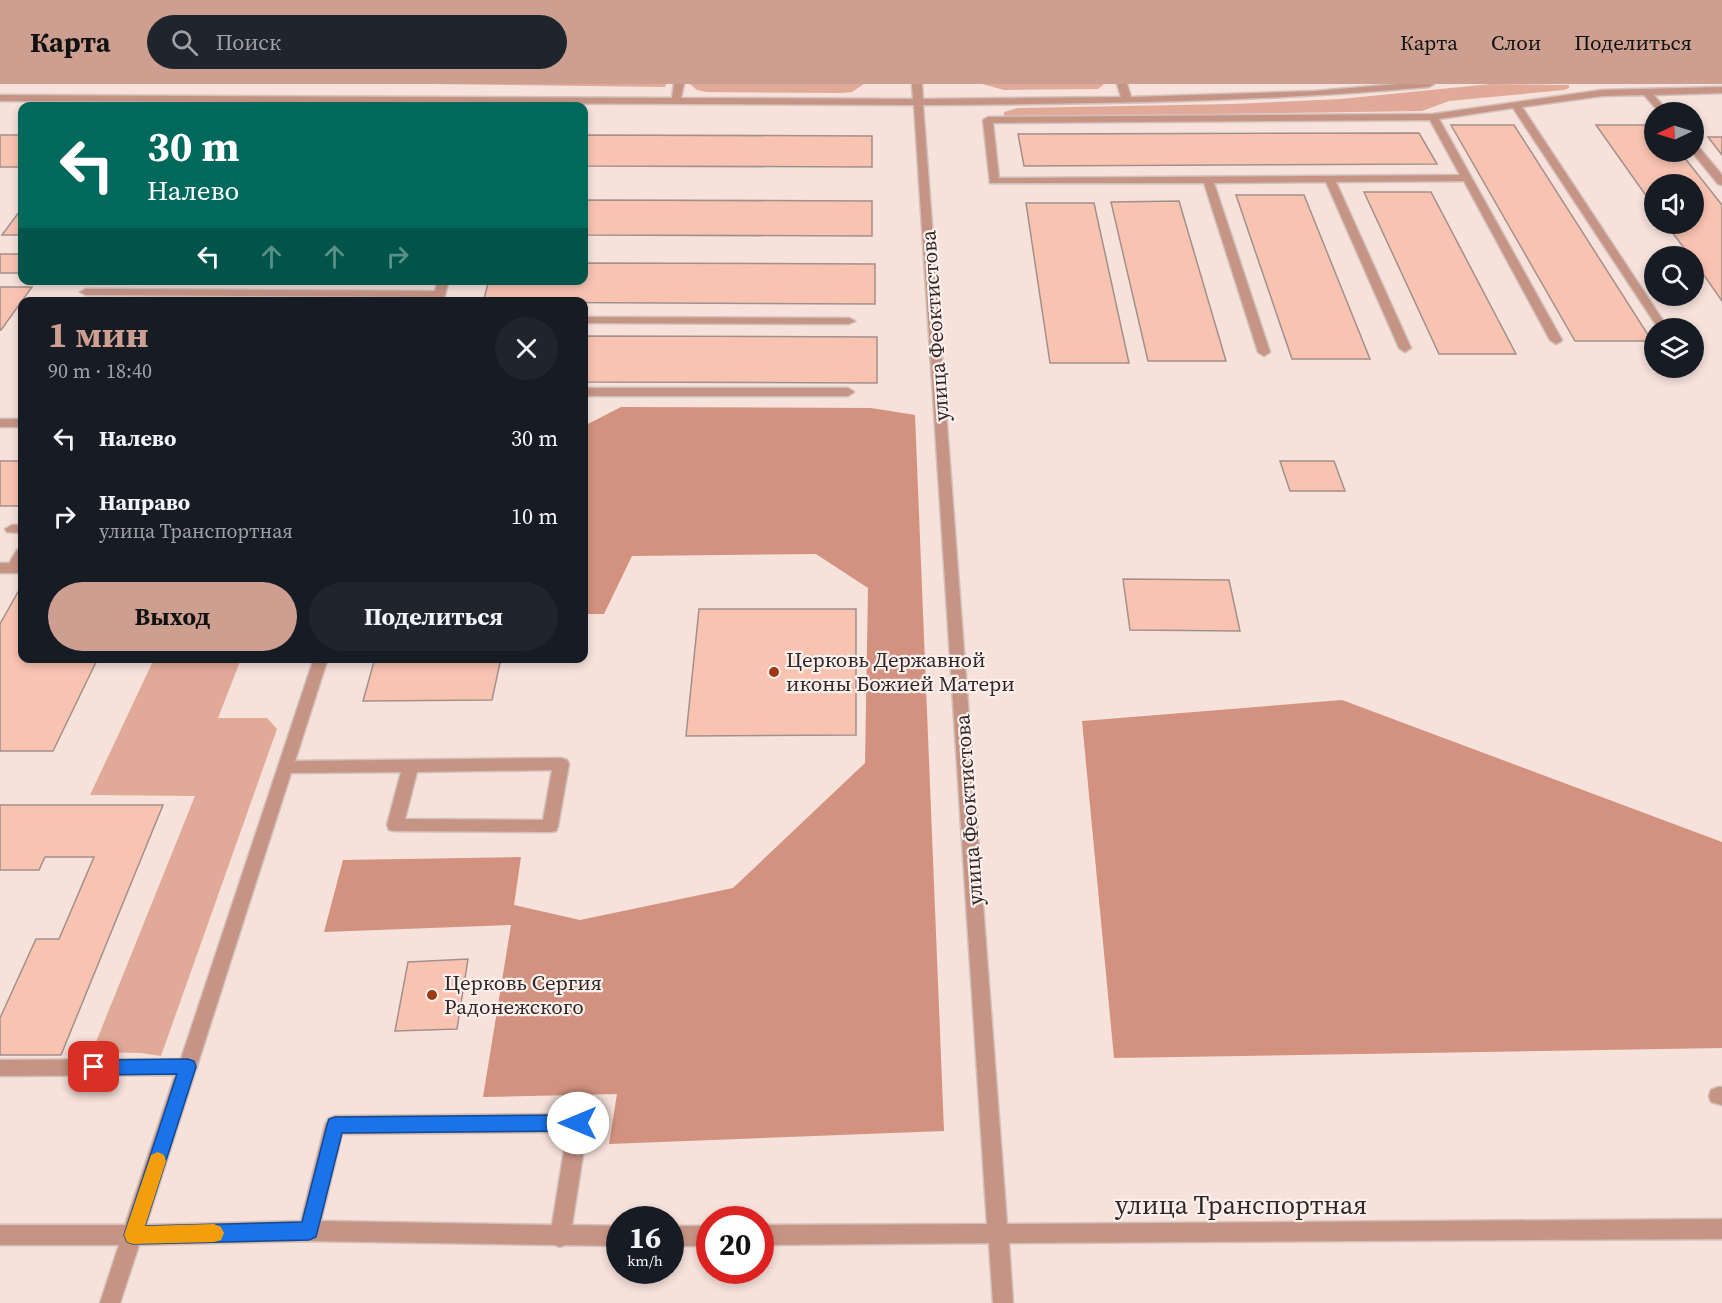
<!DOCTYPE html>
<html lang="ru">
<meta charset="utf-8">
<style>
body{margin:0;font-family:"Source Serif 4",serif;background:#20242c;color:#f1f3f6;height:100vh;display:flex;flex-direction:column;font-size:22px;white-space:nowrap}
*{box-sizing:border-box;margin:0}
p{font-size:20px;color:#9ea1a6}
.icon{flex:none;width:33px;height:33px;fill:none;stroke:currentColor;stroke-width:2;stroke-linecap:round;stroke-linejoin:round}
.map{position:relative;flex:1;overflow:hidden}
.sheet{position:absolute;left:18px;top:213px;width:570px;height:366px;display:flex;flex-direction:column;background:#171b24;border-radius:12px;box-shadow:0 3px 9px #0003}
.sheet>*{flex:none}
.banner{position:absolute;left:18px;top:18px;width:570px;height:183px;border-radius:12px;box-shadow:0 3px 9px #0003;background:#00695c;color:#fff;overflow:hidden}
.needle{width:39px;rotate:266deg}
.tools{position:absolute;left:1644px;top:18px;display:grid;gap:12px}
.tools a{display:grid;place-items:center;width:60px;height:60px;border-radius:50%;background:#171b24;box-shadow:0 3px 9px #0003;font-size:30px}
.speed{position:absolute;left:606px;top:1122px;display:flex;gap:12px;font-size:30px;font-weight:700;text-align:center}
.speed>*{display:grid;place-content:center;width:78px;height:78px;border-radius:50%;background:#171b24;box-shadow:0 3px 9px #0003;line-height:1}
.speed small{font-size:15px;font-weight:400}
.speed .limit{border:9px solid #d22;background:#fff;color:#111}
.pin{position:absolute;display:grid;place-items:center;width:51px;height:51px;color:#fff;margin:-26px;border-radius:12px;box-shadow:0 3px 9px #0006}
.me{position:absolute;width:66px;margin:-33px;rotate:270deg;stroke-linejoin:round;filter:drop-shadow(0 0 4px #0008)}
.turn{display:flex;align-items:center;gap:21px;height:126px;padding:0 30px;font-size:27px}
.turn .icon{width:78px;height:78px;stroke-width:2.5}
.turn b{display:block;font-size:42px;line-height:51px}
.lanes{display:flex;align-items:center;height:57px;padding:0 30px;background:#0003;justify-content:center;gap:30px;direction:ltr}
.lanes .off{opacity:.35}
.round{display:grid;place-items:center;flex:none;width:63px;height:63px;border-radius:32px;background:#20242c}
.head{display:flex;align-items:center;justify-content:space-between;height:102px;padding:0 30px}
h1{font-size:36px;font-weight:700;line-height:45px;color:#cc9f91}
.action{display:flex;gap:12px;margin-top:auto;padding:12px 30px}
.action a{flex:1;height:69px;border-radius:36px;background:#cc9f91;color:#111;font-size:24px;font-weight:700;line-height:69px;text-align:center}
.action a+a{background:#20242c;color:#f1f3f6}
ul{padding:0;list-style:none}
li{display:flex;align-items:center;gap:18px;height:78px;padding:0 30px}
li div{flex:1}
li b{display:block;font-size:22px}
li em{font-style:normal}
header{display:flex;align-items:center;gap:36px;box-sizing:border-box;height:84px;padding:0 30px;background:#cc9f91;color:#111}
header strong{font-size:28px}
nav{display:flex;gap:33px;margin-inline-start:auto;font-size:21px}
.search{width:420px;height:54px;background:#20242c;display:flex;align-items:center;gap:15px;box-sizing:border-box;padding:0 21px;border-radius:33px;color:#9ea1a6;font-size:22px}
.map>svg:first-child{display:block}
</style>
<header>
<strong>Карта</strong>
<div class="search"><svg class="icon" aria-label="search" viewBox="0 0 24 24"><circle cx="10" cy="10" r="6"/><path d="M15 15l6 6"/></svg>Поиск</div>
<nav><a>Карта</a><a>Слои</a><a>Поделиться</a></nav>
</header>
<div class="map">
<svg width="1722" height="1219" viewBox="0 0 1722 1219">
<rect width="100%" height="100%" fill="#f6e1db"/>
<g fill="#e1a998">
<path d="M 433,0 L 666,0 L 665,3 Z"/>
<path d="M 690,0 L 864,0 L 852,8 L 842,9 L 706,8 L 697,6 Z"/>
<path d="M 982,0 L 1104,0 L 1098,5 L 1004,6 Z"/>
<path d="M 1491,0 L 1569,1 L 1569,4 L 1564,6 L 1449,17 L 1422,27 L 1004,33 L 1004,28 L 1018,24 L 1232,20 L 1341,15 Z"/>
<path d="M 154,575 L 241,575 L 218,634 L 267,634 L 277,645 L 161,972 L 141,969 L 92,968 L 195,712 L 90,711 Z"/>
</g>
<g fill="#d2927f">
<path d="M 621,323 L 871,324 L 915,331 L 944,1047 L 609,1060 L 617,1010 L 483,1013 L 511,841 L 324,848 L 343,776 L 521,773 L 514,821 L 580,836 L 733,804 L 865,679 L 868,504 L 816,470 L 632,472 L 604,530 L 584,530 L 584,342 Z"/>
<path d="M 1342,616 L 1722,758 L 1722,964 L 1114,974 L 1082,637 Z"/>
</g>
<g fill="#f9c3b2" stroke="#a3908a" stroke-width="1.5">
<path d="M 1451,41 L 1514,41 L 1652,257 L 1575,257 Z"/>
<path d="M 1596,41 L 1654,41 L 1654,68 L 1680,68 L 1722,121 L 1722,217 L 1694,177 L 1694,172 L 1690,172 L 1666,140 L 1694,140 L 1694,100 L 1654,100 L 1654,123 Z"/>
<path d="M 1419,49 L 1437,80 L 1024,82 L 1018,50 Z"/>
<rect x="0" y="51" width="22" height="32"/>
<path d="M 584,51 L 872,52 L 872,83 L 584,82 Z"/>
<path d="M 1708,53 L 1722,53 L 1722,71 Z"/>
<path d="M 1364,108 L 1431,108 L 1516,270 L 1439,270 Z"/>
<path d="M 1236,111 L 1304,111 L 1370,275 L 1292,275 Z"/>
<path d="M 584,116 L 872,117 L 872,152 L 584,151 Z"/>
<path d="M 1179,117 L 1226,277 L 1148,277 L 1111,118 Z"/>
<path d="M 1026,119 L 1094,119 L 1129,279 L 1050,279 Z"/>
<path d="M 22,124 L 22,151 L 2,151 Z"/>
<rect x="0" y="170" width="22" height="19"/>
<path d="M 584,179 L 875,180 L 875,220 L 483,218 L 489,196 L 584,196 Z"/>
<path d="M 0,203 L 32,203 L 1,246 L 0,246 Z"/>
<path d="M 584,252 L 877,253 L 877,299 L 584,298 Z"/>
<rect x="0" y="377" width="22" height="45"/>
<path d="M 1280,377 L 1334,377 L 1345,407 L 1290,407 Z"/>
<path d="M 1123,495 L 1229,496 L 1240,547 L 1130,546 Z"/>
<path d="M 18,508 L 22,508 L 22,574 L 98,574 L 53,667 L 0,667 L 0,540 Z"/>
<path d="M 699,525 L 856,525 L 856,651 L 686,652 Z"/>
<path d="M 375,574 L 501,574 L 492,616 L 363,617 Z"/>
<path d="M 0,721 L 163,721 L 61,971 L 0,971 L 0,934 L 36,855 L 59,855 L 94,773 L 45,773 L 39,786 L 0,786 Z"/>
<path d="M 468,875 L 457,945 L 395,947 L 408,878 Z"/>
</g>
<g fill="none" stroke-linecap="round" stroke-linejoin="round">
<g stroke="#d2c0ba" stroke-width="3">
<g id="minor">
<path d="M 674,0 L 684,0 L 681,14 L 913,15 L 912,0 L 922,0 L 923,15 L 1121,13 L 1117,0 L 1127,0 L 1131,13 L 1315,7 L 1397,0 L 1434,0 L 1429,3 C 1260,18 1092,20 923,21 L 1007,1140 L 1722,1135 L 1722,1155 L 1009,1159 L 1013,1219 L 993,1219 L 989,1159 L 760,1161 L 760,1141 L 987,1140 L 914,21 L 0,17 L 0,11 L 672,14 Z"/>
<path d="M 1722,3 L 1722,9 L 1654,11 L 1668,28 L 1659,28 L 1644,11 L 1602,12 L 1522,23 L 1668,244 L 1658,244 L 1513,24 L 1439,35 L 1562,256 L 1560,258 L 1556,260 L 1550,256 L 1464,97 L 1336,98 L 1411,264 L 1405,268 L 1399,264 L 1326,98 L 1214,99 L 1270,268 L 1264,272 L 1258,268 L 1204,99 L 990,99 L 983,36 L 988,33 L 1433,30 L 1602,6 ZM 1430,36 L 1460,91 L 999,94 L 993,39 Z"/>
<path d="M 1694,60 L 1697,61 L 1722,91 L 1722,101 L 1718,100 L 1692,68 Z"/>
<path d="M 438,196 L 449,196 L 443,218 L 431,218 L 433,213 L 86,211 L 80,208 L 86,205 L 435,207 Z"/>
<path d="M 584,233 L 849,234 L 855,237 L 849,240 L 584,239 Z"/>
<path d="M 584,304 L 848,304 L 854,308 L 848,312 L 584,312 Z"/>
<rect x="0" y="335" width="22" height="8"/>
<path d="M 12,441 L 22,441 L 22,449 L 7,448 L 5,445 Z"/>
<path d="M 22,464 L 22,489 L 0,489 L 0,479 L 9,479 L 17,466 Z"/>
<path d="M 314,574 L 328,574 L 295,677 L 561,674 L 567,676 L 569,680 L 558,742 L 556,747 L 550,748 L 395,747 L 389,746 L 387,741 L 401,688 L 291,689 L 146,1141 L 301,1137 L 325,1041 L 328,1035 L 335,1032 L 578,1030 L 585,1033 L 588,1039 L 572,1141 L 620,1142 L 620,1162 L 565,1161 L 560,1163 L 555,1161 L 309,1157 L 139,1161 L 120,1219 L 100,1219 L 119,1161 L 0,1161 L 0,1141 L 125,1141 L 175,991 L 0,992 L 0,976 L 181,975 ZM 552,686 L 543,736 L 405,735 L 417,688 ZM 567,1048 L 552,1141 L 321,1137 L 342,1050 Z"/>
<path d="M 1718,1003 L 1722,1003 L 1722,1021 L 1711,1018 L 1709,1012 L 1711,1006 Z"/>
<rect x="670" y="1142" width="40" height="20"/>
</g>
</g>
<use href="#minor" fill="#c69485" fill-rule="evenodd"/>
</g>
<path fill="#1a73e8" stroke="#114b97" stroke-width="1.5" d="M 188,975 L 194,977 L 196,983 L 145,1142 L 302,1138 L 327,1041 L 329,1035 L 335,1033 L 578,1031 L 584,1033 L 586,1039 L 584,1045 L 578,1047 L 342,1049 L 316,1153 L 309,1156 L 133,1160 L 127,1158 L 124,1151 L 177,990 L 94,991 L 88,989 L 85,983 L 88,978 L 94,976 Z"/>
<path fill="#f59e0b" d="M 158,1068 L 164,1071 L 166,1077 L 145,1142 L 214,1140 L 221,1143 L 224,1149 L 221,1156 L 214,1158 L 133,1160 L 127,1158 L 124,1151 L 149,1077 L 151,1071 Z"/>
<g fill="#9f3816" stroke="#fdf0ec" stroke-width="2">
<circle cx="774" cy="588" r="6"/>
<circle cx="432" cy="911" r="6"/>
</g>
<g text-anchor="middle" stroke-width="4.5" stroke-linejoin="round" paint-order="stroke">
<g font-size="21" fill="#302826" stroke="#fdf0ec">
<text transform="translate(935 242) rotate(-94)" y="7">улица Феоктистова</text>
<text transform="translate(969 726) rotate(-94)" y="7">улица Феоктистова</text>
</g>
<g font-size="21" fill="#302826" stroke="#fdf0ec" text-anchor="start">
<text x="786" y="583">Церковь Державной<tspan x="786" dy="24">иконы Божией Матери</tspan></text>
<text x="444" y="906">Церковь Сергия<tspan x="444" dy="24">Радонежского</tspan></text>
</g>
<g font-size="26" fill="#302826" stroke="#fdf0ec">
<text x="1241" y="1130">улица Транспортная</text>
</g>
</g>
</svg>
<div class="tools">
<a><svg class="needle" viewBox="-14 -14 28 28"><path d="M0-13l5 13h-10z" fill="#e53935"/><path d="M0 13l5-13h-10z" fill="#9ea1a6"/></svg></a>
<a><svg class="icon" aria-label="sound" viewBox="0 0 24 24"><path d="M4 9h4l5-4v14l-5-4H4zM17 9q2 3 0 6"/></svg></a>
<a><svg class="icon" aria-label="search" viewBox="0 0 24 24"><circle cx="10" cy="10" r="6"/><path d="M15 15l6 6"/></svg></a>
<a><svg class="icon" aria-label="layers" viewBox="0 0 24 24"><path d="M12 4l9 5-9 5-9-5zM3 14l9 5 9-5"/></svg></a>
</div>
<div class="speed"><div>16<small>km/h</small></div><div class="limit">20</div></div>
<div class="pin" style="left:94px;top:983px;background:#d93025"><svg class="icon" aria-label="arrive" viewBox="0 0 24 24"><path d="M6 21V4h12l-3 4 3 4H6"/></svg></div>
<svg class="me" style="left:578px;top:1039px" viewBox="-20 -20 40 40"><circle r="19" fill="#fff"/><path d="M0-13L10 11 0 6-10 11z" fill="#1a73e8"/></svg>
<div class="banner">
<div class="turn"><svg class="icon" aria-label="left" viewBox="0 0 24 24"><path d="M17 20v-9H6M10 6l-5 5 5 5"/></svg><div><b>30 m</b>Налево</div></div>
<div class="lanes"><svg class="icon" aria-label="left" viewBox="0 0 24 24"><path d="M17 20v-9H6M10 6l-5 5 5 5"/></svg><svg class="icon off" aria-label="ahead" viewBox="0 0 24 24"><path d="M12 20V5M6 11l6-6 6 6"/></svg><svg class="icon off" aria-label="ahead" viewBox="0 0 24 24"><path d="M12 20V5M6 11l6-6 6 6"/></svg><svg class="icon off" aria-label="right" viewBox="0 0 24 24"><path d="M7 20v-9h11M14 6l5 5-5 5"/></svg></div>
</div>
<section class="sheet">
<div class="head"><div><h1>1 мин</h1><p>90 m · 18:40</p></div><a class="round"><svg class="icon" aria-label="close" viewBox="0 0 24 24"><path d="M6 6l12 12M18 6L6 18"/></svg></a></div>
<ul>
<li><svg class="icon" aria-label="left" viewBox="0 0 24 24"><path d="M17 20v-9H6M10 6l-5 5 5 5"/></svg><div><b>Налево</b></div><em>30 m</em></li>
<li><svg class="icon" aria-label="right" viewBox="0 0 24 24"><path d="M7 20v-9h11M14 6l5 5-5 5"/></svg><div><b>Направо</b><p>улица Транспортная</p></div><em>10 m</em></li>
</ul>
<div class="action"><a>Выход</a><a>Поделиться</a></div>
</section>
</div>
